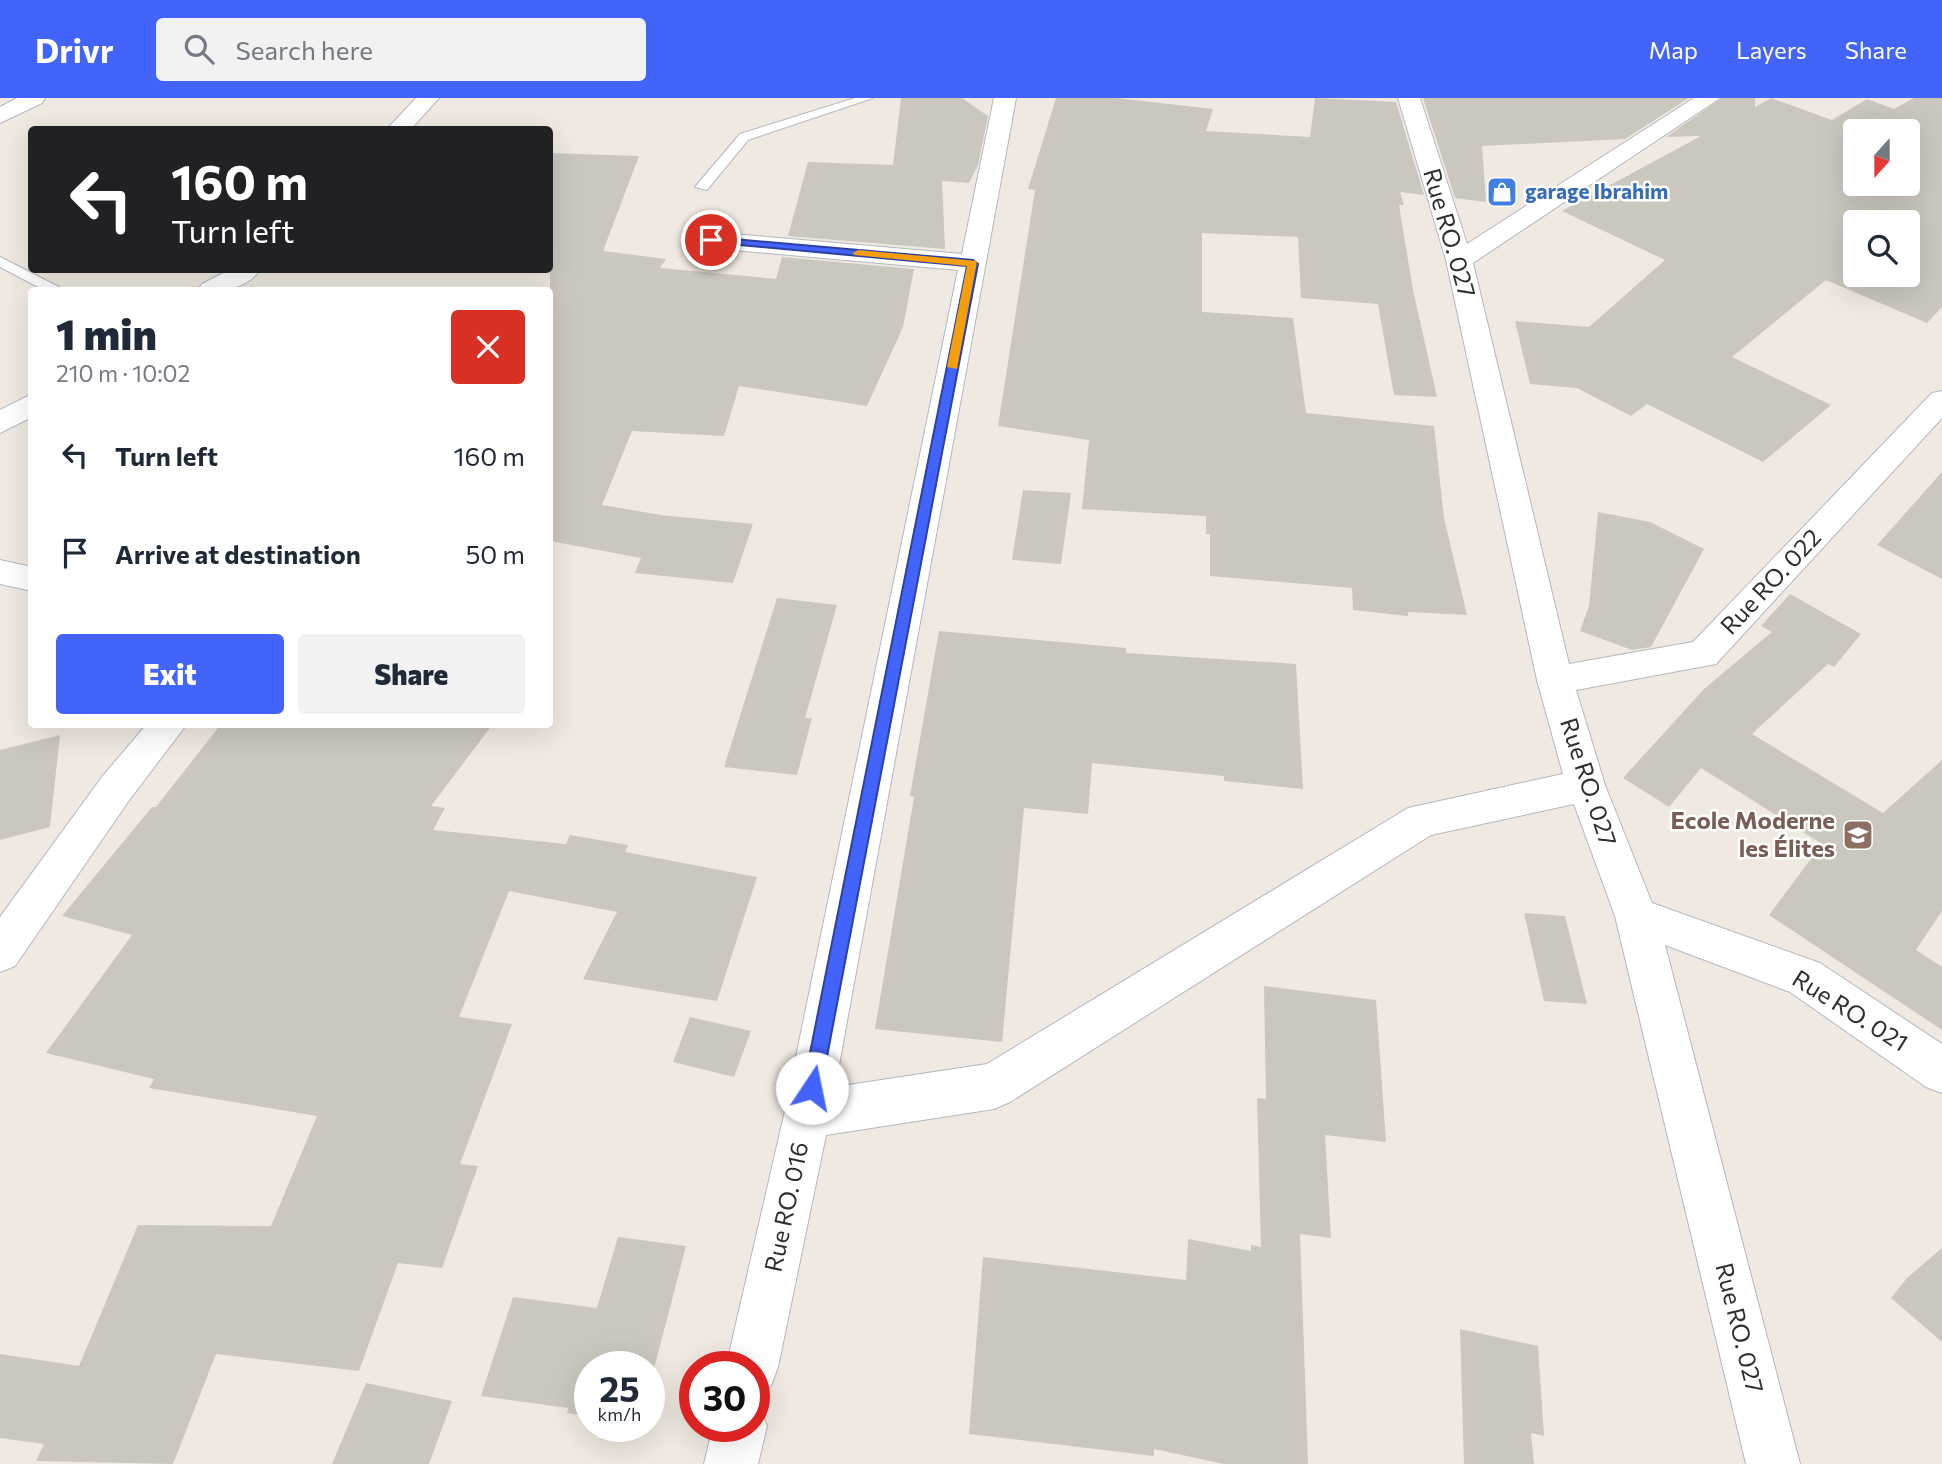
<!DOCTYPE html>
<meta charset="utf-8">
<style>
body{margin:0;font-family:Commissioner,sans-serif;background:#f2f2f3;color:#1f2937;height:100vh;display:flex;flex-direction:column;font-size:26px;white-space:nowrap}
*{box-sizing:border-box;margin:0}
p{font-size:23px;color:#747a83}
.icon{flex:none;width:38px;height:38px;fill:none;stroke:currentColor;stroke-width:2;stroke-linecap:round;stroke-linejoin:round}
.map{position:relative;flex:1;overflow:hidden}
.details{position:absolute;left:28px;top:189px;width:525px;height:441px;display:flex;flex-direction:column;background:#fff;border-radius:7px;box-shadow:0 7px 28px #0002}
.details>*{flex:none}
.banner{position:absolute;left:28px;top:28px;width:525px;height:147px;border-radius:7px;box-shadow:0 7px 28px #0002;background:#202124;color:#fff;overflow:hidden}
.needle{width:46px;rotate:201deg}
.buttons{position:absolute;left:1843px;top:21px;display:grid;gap:14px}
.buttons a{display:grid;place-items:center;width:77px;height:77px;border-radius:7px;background:#fff;box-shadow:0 7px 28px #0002;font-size:35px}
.speed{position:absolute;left:574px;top:1253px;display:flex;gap:14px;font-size:35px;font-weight:700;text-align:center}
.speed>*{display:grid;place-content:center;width:91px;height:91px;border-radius:50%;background:#fff;box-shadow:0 7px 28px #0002;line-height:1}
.speed small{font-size:18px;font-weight:400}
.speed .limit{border:10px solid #d22;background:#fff;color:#111}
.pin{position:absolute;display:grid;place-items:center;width:60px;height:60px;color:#fff;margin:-30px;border:4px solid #fff;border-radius:50%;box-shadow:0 2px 7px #0007}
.me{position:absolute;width:77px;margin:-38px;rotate:11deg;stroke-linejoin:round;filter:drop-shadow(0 0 5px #0008)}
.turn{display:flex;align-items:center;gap:24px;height:147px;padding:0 28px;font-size:32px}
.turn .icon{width:91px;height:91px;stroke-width:2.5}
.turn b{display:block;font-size:49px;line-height:60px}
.round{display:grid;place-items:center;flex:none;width:74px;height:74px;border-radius:7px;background:#f2f2f3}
.headline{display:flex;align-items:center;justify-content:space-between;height:119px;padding:0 28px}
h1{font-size:42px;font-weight:800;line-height:52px}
.action{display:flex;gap:14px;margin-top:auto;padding:14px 28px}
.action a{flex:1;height:80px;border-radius:7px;background:#4264fb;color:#fff;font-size:28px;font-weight:800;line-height:80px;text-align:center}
.action a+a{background:#f2f2f3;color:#1f2937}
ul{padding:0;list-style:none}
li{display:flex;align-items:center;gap:21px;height:98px;padding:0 28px}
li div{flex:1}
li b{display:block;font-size:26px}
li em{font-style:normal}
header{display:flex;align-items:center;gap:42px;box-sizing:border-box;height:98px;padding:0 35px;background:#4264fb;color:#fff}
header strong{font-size:33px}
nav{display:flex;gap:38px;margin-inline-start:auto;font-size:24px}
.search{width:490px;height:63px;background:#f2f2f3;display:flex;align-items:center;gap:18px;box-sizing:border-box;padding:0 24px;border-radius:7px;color:#747a83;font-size:26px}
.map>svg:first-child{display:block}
</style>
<header>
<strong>Drivr</strong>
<div class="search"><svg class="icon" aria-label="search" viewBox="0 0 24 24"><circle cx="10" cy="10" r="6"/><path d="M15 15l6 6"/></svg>Search here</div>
<nav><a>Map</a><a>Layers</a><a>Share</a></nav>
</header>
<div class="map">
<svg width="1942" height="1366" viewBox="0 0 1942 1366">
<rect width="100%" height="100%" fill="#efe9e1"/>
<g fill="#cbc7bf" fill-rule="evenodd">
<path d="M 901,0 L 962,0 L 988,18 L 978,67 L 969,85 L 942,83 L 945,151 L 788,138 L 808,64 L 893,67 Z"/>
<path d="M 1056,0 L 1116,0 L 1213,11 L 1206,33 L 1310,39 L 1315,0 L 1396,4 L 1424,97 L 1400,94 L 1404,107 L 1399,107 L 1413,192 L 1437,299 L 1394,297 L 1378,206 L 1301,200 L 1298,139 L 1202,135 L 1202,214 L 1293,220 L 1306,315 L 1434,328 L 1444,420 L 1467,517 L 1408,514 L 1408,518 L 1353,512 L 1352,490 L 1210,478 L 1210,436 L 1206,436 L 1206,418 L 1082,411 L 1089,342 L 998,328 L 1035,92 L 1028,91 Z"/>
<path d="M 1423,0 L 1689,0 L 1625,41 L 1482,48 L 1486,104 L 1455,100 Z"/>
<path d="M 1722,0 L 1755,0 L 1755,9 L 1771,0 L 1832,22 L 1867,1 L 1894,11 L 1914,0 L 1942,0 L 1942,209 L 1927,225 L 1826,182 L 1732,259 L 1831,307 L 1763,364 L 1647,306 L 1631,318 L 1577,290 L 1530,286 L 1515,223 L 1589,229 L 1665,162 L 1562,113 L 1701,38 L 1666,39 ZM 1855,33 L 1908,33 L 1908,86 L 1855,86 ZM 1855,124 L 1908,124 L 1908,177 L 1855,177 Z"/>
<path d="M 550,55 L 639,58 L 603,153 L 666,161 L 660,170 L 776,181 L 782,159 L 914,171 L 903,229 L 867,308 L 739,288 L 724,338 L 632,333 L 602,407 L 661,417 L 753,426 L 733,485 L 635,475 L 641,460 L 550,443 Z"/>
<path d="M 1942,374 L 1942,481 L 1877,447 Z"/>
<path d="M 1023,392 L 1071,395 L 1061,466 L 1012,462 Z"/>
<path d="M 1598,414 L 1650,424 L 1704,451 L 1651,549 L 1632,552 L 1580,533 L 1589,508 Z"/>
<path d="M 1790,496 L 1861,536 L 1834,569 L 1828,566 L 1752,636 L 1883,715 L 1942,662 L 1942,813 L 1916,852 L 1942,869 L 1942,932 L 1769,817 L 1822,746 L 1701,670 L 1669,709 L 1623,680 L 1704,591 L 1772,534 L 1761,528 Z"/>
<path d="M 777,500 L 837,507 L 805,620 L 812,620 L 797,677 L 724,669 Z"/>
<path d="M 939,533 L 1126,550 L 1126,555 L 1296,566 L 1303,691 L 1224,683 L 1224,678 L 1092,665 L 1088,716 L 1024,710 L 1002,944 L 875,931 L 914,699 L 910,698 Z"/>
<path d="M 221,626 L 493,626 L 431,708 L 445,710 L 433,732 L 566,746 L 570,737 L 628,747 L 625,754 L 757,779 L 717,903 L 583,881 L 617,814 L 509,793 L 459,919 L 512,926 L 460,1066 L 478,1068 L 442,1170 L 398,1165 L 359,1273 L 216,1256 L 173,1366 L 36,1363 L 44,1346 L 0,1340 L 0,1256 L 79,1268 L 138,1127 L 271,1128 L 317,1018 L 149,990 L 154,981 L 46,955 L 132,837 L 62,818 L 152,709 L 156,709 Z"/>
<path d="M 60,637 L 50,729 L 0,742 L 0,652 Z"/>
<path d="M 1524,815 L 1565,818 L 1587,906 L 1544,903 Z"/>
<path d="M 1264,888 L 1376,902 L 1386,1044 L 1325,1037 L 1331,1140 L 1300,1136 L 1308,1366 L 1224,1366 L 1154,1351 L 1154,1358 L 969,1336 L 983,1159 L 1186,1182 L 1188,1141 L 1251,1153 L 1251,1147 L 1261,1149 L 1257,1000 L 1266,1001 Z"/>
<path d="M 690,919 L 751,933 L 734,979 L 673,964 Z"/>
<path d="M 618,1139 L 686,1148 L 649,1290 L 649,1269 L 590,1269 L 590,1319 L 567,1315 L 568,1310 L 481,1298 L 513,1199 L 597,1210 Z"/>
<path d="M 1942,1150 L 1942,1244 L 1891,1200 L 1907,1180 Z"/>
<path d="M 1460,1231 L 1538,1248 L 1544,1338 L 1531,1335 L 1534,1366 L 1464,1366 Z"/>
<path d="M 366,1285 L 452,1303 L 429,1366 L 332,1366 Z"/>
</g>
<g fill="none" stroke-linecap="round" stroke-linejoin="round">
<g stroke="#b4b7c1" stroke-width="2">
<g id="service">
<path d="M 855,0 L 873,0 L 748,42 L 707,92 L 695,89 L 740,36 Z"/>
<path d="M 0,159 L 59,189 L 61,192 L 44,192 L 0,169 Z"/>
</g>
</g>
<g stroke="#b4b7c1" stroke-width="2">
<g id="minor">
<path d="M 17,0 L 45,0 L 42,5 L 0,25 L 0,9 Z"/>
<path d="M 416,0 L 439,0 L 410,32 L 386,32 Z"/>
<path d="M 994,0 L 1016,0 L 835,989 L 987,966 L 1408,710 L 1563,676 L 1537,582 L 1446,162 L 1398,0 L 1420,0 L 1467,146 L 1694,0 L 1720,0 L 1473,165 L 1569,566 L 1693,544 L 1932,295 L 1942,293 L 1942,320 L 1716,566 L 1576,592 L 1605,687 L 1652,805 L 1820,865 L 1942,946 L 1942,995 L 1926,989 L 1790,894 L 1665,847 L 1800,1366 L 1746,1366 L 1615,818 L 1574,706 L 1431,737 L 1010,1004 L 994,1011 L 826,1037 L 778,1269 L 771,1288 L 754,1294 L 754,1269 L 726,1269 L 784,1017 L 958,172 L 711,150 L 702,147 L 698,142 L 702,137 L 711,134 L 962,156 Z"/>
<path d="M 229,172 L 260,172 C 246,192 219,194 198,192 L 202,186 Z"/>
<path d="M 32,296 L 32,319 L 0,335 L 0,312 Z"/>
<path d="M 0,462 L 32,469 L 32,493 L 0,486 Z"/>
<path d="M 147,626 L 187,626 L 130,701 L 15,868 L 0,874 L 0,819 L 102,679 Z"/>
<path d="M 754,1307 L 759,1309 L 767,1328 L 758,1366 L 704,1366 L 713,1328 L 754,1328 Z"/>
</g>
</g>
<use href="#service" fill="#fff" fill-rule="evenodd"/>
<use href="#minor" fill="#fff" fill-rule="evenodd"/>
</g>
<path fill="#4264fb" stroke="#2b41a3" stroke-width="2" d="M 711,139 L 973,162 L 978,166 L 821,990 L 819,996 L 812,999 L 805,996 L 803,990 L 967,168 L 708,144 L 708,140 Z"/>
<path fill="#f59e0b" d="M 858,152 L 977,163 L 957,271 L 947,269 L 967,168 L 854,157 L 853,155 Z"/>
<defs>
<g id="shop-square" transform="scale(1.575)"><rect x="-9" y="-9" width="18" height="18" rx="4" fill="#3f7fe0" stroke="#fff"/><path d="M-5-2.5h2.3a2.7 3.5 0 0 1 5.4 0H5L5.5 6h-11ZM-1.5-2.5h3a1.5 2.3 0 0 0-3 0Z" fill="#fff"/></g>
<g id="school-square" transform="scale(1.575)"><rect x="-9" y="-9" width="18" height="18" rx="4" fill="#8d6e63" stroke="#fff"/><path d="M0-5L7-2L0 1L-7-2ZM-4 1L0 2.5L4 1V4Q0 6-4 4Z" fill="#fff"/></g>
</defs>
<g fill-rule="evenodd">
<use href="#shop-square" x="1502" y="94"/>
<use href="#school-square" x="1858" y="737"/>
</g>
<g text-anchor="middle" stroke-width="5" stroke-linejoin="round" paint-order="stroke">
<g font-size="21" font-weight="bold" fill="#366cbe" stroke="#fff" text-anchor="start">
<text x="1525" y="101">garage Ibrahim</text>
</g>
<g font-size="24" fill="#2e2e2e" stroke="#fff">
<text transform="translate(1449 135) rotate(74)" y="8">Rue RO. 027</text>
<text transform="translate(1771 484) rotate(-47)" y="8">Rue RO. 022</text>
<text transform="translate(1588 684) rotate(72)" y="8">Rue RO. 027</text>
<text transform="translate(1850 913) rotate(32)" y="8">Rue RO. 021</text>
<text transform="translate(787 1109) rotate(-78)" y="8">Rue RO. 016</text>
<text transform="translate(1739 1230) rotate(76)" y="8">Rue RO. 027</text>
</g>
<g font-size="24" font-weight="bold" fill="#785e54" stroke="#fff" text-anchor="end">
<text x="1835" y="731">Ecole Moderne<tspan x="1835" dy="28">les Élites</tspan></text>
</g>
</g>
</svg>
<div class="buttons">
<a><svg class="needle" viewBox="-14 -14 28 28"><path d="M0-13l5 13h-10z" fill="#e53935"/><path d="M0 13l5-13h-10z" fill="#747a83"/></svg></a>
<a><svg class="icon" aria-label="search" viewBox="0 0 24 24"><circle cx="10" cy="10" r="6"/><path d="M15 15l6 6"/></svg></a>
</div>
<div class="speed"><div>25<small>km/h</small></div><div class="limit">30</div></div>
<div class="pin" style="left:711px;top:142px;background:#d93025"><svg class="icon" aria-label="arrive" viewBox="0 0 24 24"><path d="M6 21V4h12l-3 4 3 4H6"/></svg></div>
<svg class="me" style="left:812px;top:990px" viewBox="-20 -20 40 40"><circle r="19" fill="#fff"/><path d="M0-13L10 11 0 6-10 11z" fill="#4264fb"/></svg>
<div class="banner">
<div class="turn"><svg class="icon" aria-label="left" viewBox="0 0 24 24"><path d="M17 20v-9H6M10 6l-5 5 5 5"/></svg><div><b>160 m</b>Turn left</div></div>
</div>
<section class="details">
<div class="headline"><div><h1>1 min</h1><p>210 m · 10:02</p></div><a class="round" style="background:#d93025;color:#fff"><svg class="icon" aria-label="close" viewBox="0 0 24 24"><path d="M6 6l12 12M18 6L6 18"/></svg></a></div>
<ul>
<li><svg class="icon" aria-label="left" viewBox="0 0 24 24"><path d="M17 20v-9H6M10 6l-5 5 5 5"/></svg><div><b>Turn left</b></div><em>160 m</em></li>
<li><svg class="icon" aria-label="arrive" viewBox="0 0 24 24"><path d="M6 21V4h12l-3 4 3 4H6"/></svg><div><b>Arrive at destination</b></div><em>50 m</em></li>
</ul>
<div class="action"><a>Exit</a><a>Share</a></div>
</section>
</div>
